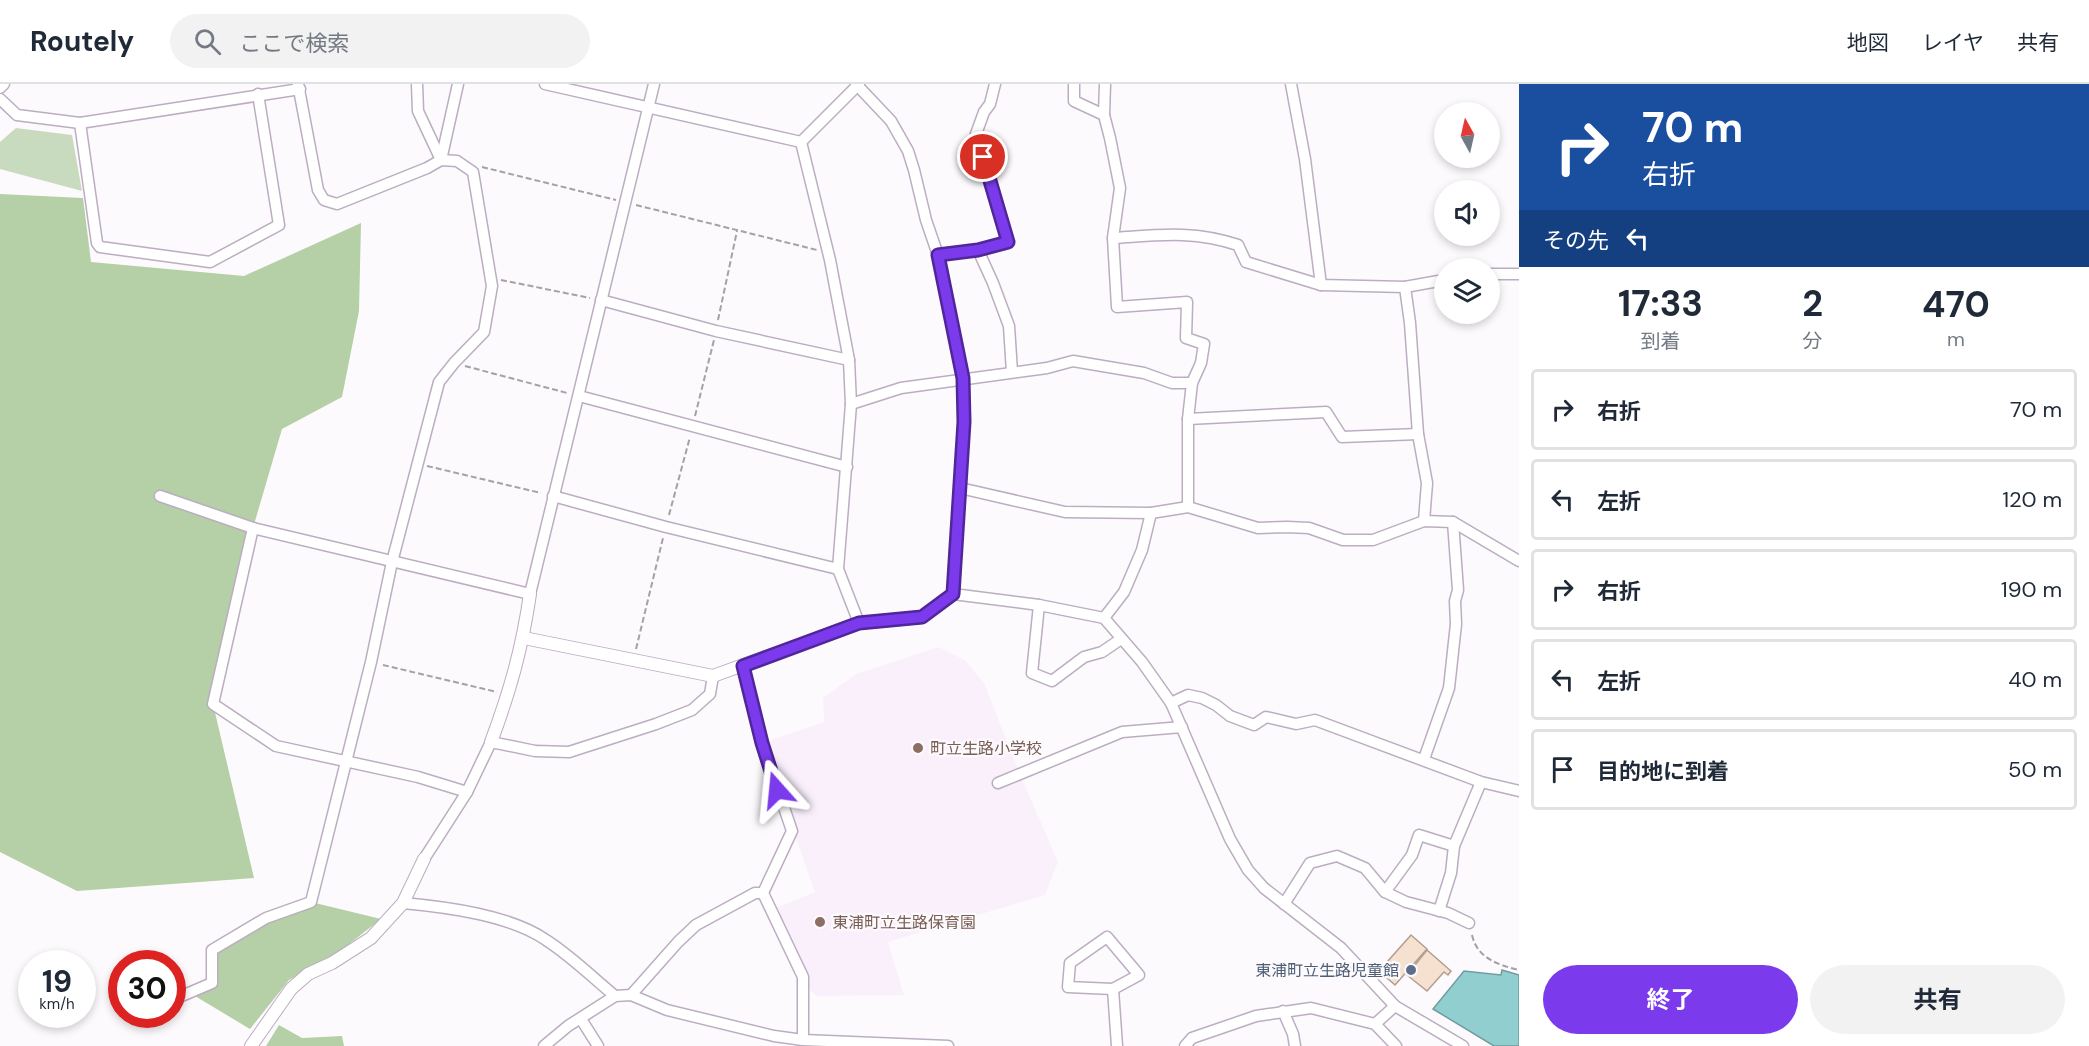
<!DOCTYPE html>
<html lang="ja">
<meta charset="utf-8">
<style>
body{margin:0;font-family:"DM Sans","Noto Sans JP",sans-serif;background:#f2f2f3;color:#1f2937;height:100vh;display:flex;flex-direction:column;font-size:22px;white-space:nowrap}
*{box-sizing:border-box;margin:0}
p{font-size:20px;color:#747a83}
.icon{flex:none;width:33px;height:33px;fill:none;stroke:currentColor;stroke-width:2;stroke-linecap:round;stroke-linejoin:round}
.map{position:relative;flex:1;overflow:hidden}
.sheet{display:flex;flex-direction:column;background:#fff;width:570px}
.sheet>*{flex:none}
.banner{background:#1a4fa0;color:#fff;overflow:hidden}
.needle{width:39px;rotate:352deg}
.fabs{position:absolute;left:1434px;top:18px;display:grid;gap:12px}
.fabs a{display:grid;place-items:center;width:66px;height:66px;border-radius:50%;background:#fff;box-shadow:0 3px 9px #0003;font-size:30px}
.speed{position:absolute;left:18px;top:866px;display:flex;gap:12px;font-size:30px;font-weight:700;text-align:center}
.speed>*{display:grid;place-content:center;width:78px;height:78px;border-radius:50%;background:#fff;box-shadow:0 3px 9px #0003;line-height:1}
.speed small{font-size:15px;font-weight:400}
.speed .limit{border:9px solid #d22;background:#fff;color:#111}
.pin{position:absolute;display:grid;place-items:center;width:51px;height:51px;color:#fff;margin:-26px;border:3px solid #fff;border-radius:50%;box-shadow:0 2px 6px #0007}
.me{position:absolute;width:66px;margin:-33px;rotate:342deg;stroke-linejoin:round;filter:drop-shadow(0 0 4px #0008)}
.turn{display:flex;align-items:center;gap:21px;height:126px;padding:0 24px;font-size:27px}
.turn .icon{width:78px;height:78px;stroke-width:2.5}
.turn b{display:block;font-size:42px;line-height:51px}
.then{display:flex;align-items:center;height:57px;padding:0 24px;background:#0003;gap:12px;font-size:22px}
.eta{display:flex;justify-content:space-evenly;align-items:center;height:102px;text-align:center}
.eta b{font-size:36px;font-weight:700;line-height:42px}
.action{display:flex;gap:12px;margin-top:auto;padding:12px 24px}
.action a{flex:1;height:69px;border-radius:36px;background:#7c3aed;color:#fff;font-size:24px;font-weight:700;line-height:69px;text-align:center}
.action a+a{background:#f2f2f3;color:#1f2937}
ul{padding:0;list-style:none}
li{display:flex;align-items:center;gap:18px;height:81px;margin:0 12px 9px;padding:0 12px;border:3px solid #e0e1e3;border-radius:6px}
li div{flex:1}
li b{display:block;font-size:22px}
li em{font-style:normal}
header{display:flex;align-items:center;gap:36px;box-sizing:border-box;height:84px;padding:0 30px;background:#fff;border-bottom:2px solid #e0e1e3}
header strong{font-size:28px}
nav{display:flex;gap:33px;margin-inline-start:auto;font-size:21px}
.search{width:420px;height:54px;background:#f2f2f3;display:flex;align-items:center;gap:15px;box-sizing:border-box;padding:0 21px;border-radius:33px;color:#747a83;font-size:22px}
main{display:flex;flex:1;min-height:0}
.map>svg:first-child{display:block}
</style>
<header>
<strong>Routely</strong>
<div class="search"><svg class="icon" aria-label="search" viewBox="0 0 24 24"><circle cx="10" cy="10" r="6"/><path d="M15 15l6 6"/></svg>ここで検索</div>
<nav><a>地図</a><a>レイヤ</a><a>共有</a></nav>
</header>
<main>
<div class="map">
<svg width="1519" height="962" viewBox="0 0 1519 962">
<rect width="100%" height="100%" fill="#fdfafe"/>
<path fill="#f9f0fb" d="M 939,563 L 965,576 L 984,599 L 1022,695 L 1058,778 L 1045,811 L 888,858 L 904,911 L 817,912 L 808,905 L 771,826 L 815,808 L 762,659 L 824,638 L 823,614 L 856,590 Z"/>
<path fill="#c8dbbe" d="M 16,44 L 72,51 L 82,107 L 0,85 L 0,58 Z"/>
<g fill="#b5cfa6">
<path d="M 0,110 L 83,114 L 91,178 L 244,192 L 361,139 L 359,227 L 342,313 L 282,345 L 253,444 L 213,620 L 254,794 L 77,807 L 0,768 Z"/>
<path d="M 311,818 L 381,835 L 335,871 L 289,896 L 250,945 L 195,912 L 212,899 L 212,866 Z"/>
<path d="M 279,941 L 302,954 L 342,952 L 344,962 L 266,962 Z"/>
</g>
<path fill="#91ced0" stroke="#729b9f" stroke-width="1.5" d="M 1502,886 L 1519,891 L 1519,962 L 1494,962 L 1433,925 L 1464,887 L 1501,891 Z"/>
<g fill="#f6e1d0" stroke="#b29e8e" stroke-width="1.5">
<path d="M 1411,851 L 1427,865 L 1395,901 L 1379,887 Z"/>
<path d="M 1427,866 L 1451,887 L 1448,891 L 1444,888 L 1427,907 L 1407,891 Z"/>
</g>
<g fill="none" stroke-linecap="round" stroke-linejoin="round">
<g stroke="#bcadc1" stroke-width="13">
<g id="minor">
<path d="M 417,0 L 418,27 L 441,76"/>
<path d="M 545,0 L 801,58"/>
<path d="M 856,0 L 891,37 L 908,67 L 914,86 L 926,136 L 938,171 L 963,294 L 964,338 L 953,510 L 1039,521 L 1104,534 L 1142,578 L 1171,619 L 1230,755 L 1248,786 L 1264,804 L 1341,864 L 1395,922 L 1463,962"/>
<path d="M 1074,0 L 1074,17 L 1104,31 L 1110,54 L 1120,104 L 1113,154 L 1117,223 L 1187,218 L 1186,254 L 1204,260 L 1201,279 L 1192,299 L 1188,335 L 1188,423"/>
<path d="M 1291,0 L 1305,75 L 1321,201"/>
<path d="M 0,4 L 4,0"/>
<path d="M 0,15 L 17,31 L 80,39 L 300,5"/>
<path d="M 1104,31 L 1105,0"/>
<path d="M 80,39 L 97,159 L 100,163 L 210,178 L 279,141 L 258,10"/>
<path d="M 801,58 L 830,176 L 849,276 L 851,320 L 838,485 L 859,539"/>
<path d="M 801,58 L 859,0"/>
<path d="M 441,76 L 458,0"/>
<path d="M 1113,154 C 1158,151 1194,146 1238,161 L 1246,178 L 1321,201 L 1405,203 L 1444,196"/>
<path d="M 978,166 L 1008,158 L 976,50 L 984,28 L 990,20 L 995,0"/>
<path d="M 938,171 L 978,166 L 993,199 L 1009,242 L 1012,288"/>
<path d="M 1490,190 L 1519,190"/>
<path d="M 1405,203 L 1410,239 L 1418,350 L 1427,399 L 1424,437"/>
<path d="M 601,216 L 716,247 L 849,276"/>
<path d="M 579,312 L 847,383"/>
<path d="M 851,320 L 901,304 L 1047,284 L 1073,277 L 1144,289 L 1172,299 L 1192,299"/>
<path d="M 1188,335 L 1326,328 L 1342,353 L 1418,350"/>
<path d="M 960,404 L 1065,428 L 1151,429 L 1188,423 L 1258,444 L 1287,443 L 1309,444 L 1343,456 L 1373,456 L 1424,437 L 1453,438 L 1519,477"/>
<path d="M 160,412 L 253,444"/>
<path d="M 553,412 L 666,443 L 838,485"/>
<path d="M 1039,521 L 1032,589 L 1052,597 L 1084,573 L 1102,568 L 1121,555"/>
<path d="M 1104,534 L 1124,508 L 1142,466 L 1151,429"/>
<path d="M 743,582 L 762,659 L 792,747 L 763,809 L 803,893 L 803,956"/>
<path d="M 1171,619 L 1188,611 L 1202,614 L 1216,621 L 1230,632 L 1254,641 L 1266,633 L 1296,640 L 1315,636 L 1481,698 L 1519,707"/>
<path d="M 1424,675 L 1449,604 L 1456,540 L 1455,517 L 1458,506 L 1453,438"/>
<path d="M 998,699 L 1122,648 L 1182,643"/>
<path d="M 467,708 L 418,693 L 276,662 L 213,620 L 253,444 L 530,510 L 654,0"/>
<path d="M 1454,762 L 1481,698"/>
<path d="M 424,775 L 467,708 L 491,658 L 535,667 L 569,668 L 656,640 L 692,626 L 710,610 L 713,592"/>
<path d="M 1385,808 L 1412,771 L 1419,751 L 1454,762 L 1451,789 L 1439,827"/>
<path d="M 403,819 C 446,823 510,831 546,856 C 571,872 592,893 615,912"/>
<path d="M 1284,820 L 1310,779 L 1337,772 L 1365,784 L 1385,808 L 1406,818 L 1448,829 L 1469,839"/>
<path d="M 1107,853 L 1139,891 L 1113,905 L 1068,903 L 1070,879 Z"/>
<path d="M 143,874 L 147,879"/>
<path d="M 1113,905 L 1117,962"/>
<path d="M 172,909 L 177,914 L 212,899 L 212,866 L 266,834 L 311,818 L 371,578 L 392,478 L 439,298 L 454,279 L 484,248 L 492,202 L 473,88 L 457,77 L 441,76 L 427,84 L 337,120 L 324,116 L 318,106 L 298,0"/>
<path d="M 631,911 L 678,858 L 696,841 L 755,809 L 763,809"/>
<path d="M 1283,927 L 1293,950 L 1295,962"/>
<path d="M 581,935 L 598,962"/>
<path d="M 1375,940 L 1395,922"/>
<path d="M 544,962 L 568,942 L 615,912 L 631,911 L 667,926 L 774,952 L 803,956 L 948,962"/>
<path d="M 1185,962 L 1192,954 L 1256,932 L 1311,924 L 1375,940 L 1396,962"/>
</g>
</g>
<g stroke="#bcadc1" stroke-width="14">
<g id="tertiary">
<path d="M 524,554 L 713,592 L 859,539 L 922,533 L 953,510"/>
<path d="M 491,658 C 510,607 522,565 530,510"/>
<path d="M 251,962 L 291,905 L 308,890 L 332,879 L 371,854 L 403,819 L 424,775"/>
</g>
</g>
<g stroke="#a5a1a6" stroke-width="2" stroke-dasharray="6 3" stroke-linecap="butt">
<path d="M 482,83 L 616,116"/>
<path d="M 636,121 L 817,166"/>
<path d="M 501,196 L 590,214"/>
<path d="M 718,236 L 737,147"/>
<path d="M 465,282 L 567,309"/>
<path d="M 695,332 L 714,256"/>
<path d="M 427,382 L 541,409"/>
<path d="M 669,431 L 690,353"/>
<path d="M 636,565 L 663,454"/>
<path d="M 383,581 L 497,608"/>
<path d="M 1472,851 C 1477,874 1498,881 1519,886"/>
</g>
<use href="#minor" stroke="#fff" stroke-width="10"/>
<use href="#tertiary" stroke="#fff" stroke-width="12"/>
</g>
<g fill="none" stroke-linecap="round" stroke-linejoin="round">
<g stroke="#51269a" stroke-width="15">
<path id="route" d="M 777,706 L 762,659 L 743,582 L 859,539 L 922,533 L 953,510 L 964,338 L 963,294 L 938,171 L 978,166 L 1008,158 L 983,73"/>
</g>
<use href="#route" stroke="#7c3aed" stroke-width="10"/>
</g>
<g fill="#8d6e63" stroke="#fdfafe" stroke-width="2">
<circle cx="918" cy="664" r="6"/>
<circle cx="820" cy="838" r="6"/>
</g>
<circle fill="#5c6f8a" stroke="#fdfafe" stroke-width="2" cx="1411" cy="886" r="6"/>
<g text-anchor="middle" stroke-width="4.5" stroke-linejoin="round" paint-order="stroke">
<g font-size="16" fill="#785e54" stroke="#fdfafe" text-anchor="start">
<text x="930" y="670">町立生路小学校</text>
<text x="832" y="844">東浦町立生路保育園</text>
</g>
<g font-size="16" fill="#4e5e75" stroke="#fdfafe" text-anchor="end">
<text x="1399" y="892">東浦町立生路児童館</text>
</g>
</g>
</svg>
<div class="fabs">
<a><svg class="needle" viewBox="-14 -14 28 28"><path d="M0-13l5 13h-10z" fill="#e53935"/><path d="M0 13l5-13h-10z" fill="#747a83"/></svg></a>
<a><svg class="icon" aria-label="sound" viewBox="0 0 24 24"><path d="M4 9h4l5-4v14l-5-4H4zM17 9q2 3 0 6"/></svg></a>
<a><svg class="icon" aria-label="layers" viewBox="0 0 24 24"><path d="M12 4l9 5-9 5-9-5zM3 14l9 5 9-5"/></svg></a>
</div>
<div class="speed"><div>19<small>km/h</small></div><div class="limit">30</div></div>
<div class="pin" style="left:983px;top:73px;background:#d93025"><svg class="icon" aria-label="arrive" viewBox="0 0 24 24"><path d="M6 21V4h12l-3 4 3 4H6"/></svg></div>
<svg class="me" style="left:777px;top:706px" viewBox="-20 -20 40 40"><path d="M0-17L14 15 0 8-14 15z" fill="#7c3aed" stroke="#fff" stroke-width="4"/></svg>
</div>
<section class="sheet">
<div class="banner">
<div class="turn"><svg class="icon" aria-label="right" viewBox="0 0 24 24"><path d="M7 20v-9h11M14 6l5 5-5 5"/></svg><div><b>70 m</b>右折</div></div>
<div class="then">その先<svg class="icon" aria-label="left" viewBox="0 0 24 24"><path d="M17 20v-9H6M10 6l-5 5 5 5"/></svg></div>
</div>
<div class="eta">
<div><b>17:33</b><p>到着</p></div>
<div><b>2</b><p>分</p></div>
<div><b>470</b><p>m</p></div>
</div>
<ul>
<li><svg class="icon" aria-label="right" viewBox="0 0 24 24"><path d="M7 20v-9h11M14 6l5 5-5 5"/></svg><div><b>右折</b></div><em>70 m</em></li>
<li><svg class="icon" aria-label="left" viewBox="0 0 24 24"><path d="M17 20v-9H6M10 6l-5 5 5 5"/></svg><div><b>左折</b></div><em>120 m</em></li>
<li><svg class="icon" aria-label="right" viewBox="0 0 24 24"><path d="M7 20v-9h11M14 6l5 5-5 5"/></svg><div><b>右折</b></div><em>190 m</em></li>
<li><svg class="icon" aria-label="left" viewBox="0 0 24 24"><path d="M17 20v-9H6M10 6l-5 5 5 5"/></svg><div><b>左折</b></div><em>40 m</em></li>
<li><svg class="icon" aria-label="arrive" viewBox="0 0 24 24"><path d="M6 21V4h12l-3 4 3 4H6"/></svg><div><b>目的地に到着</b></div><em>50 m</em></li>
</ul>
<div class="action"><a>終了</a><a>共有</a></div>
</section>
</main>
